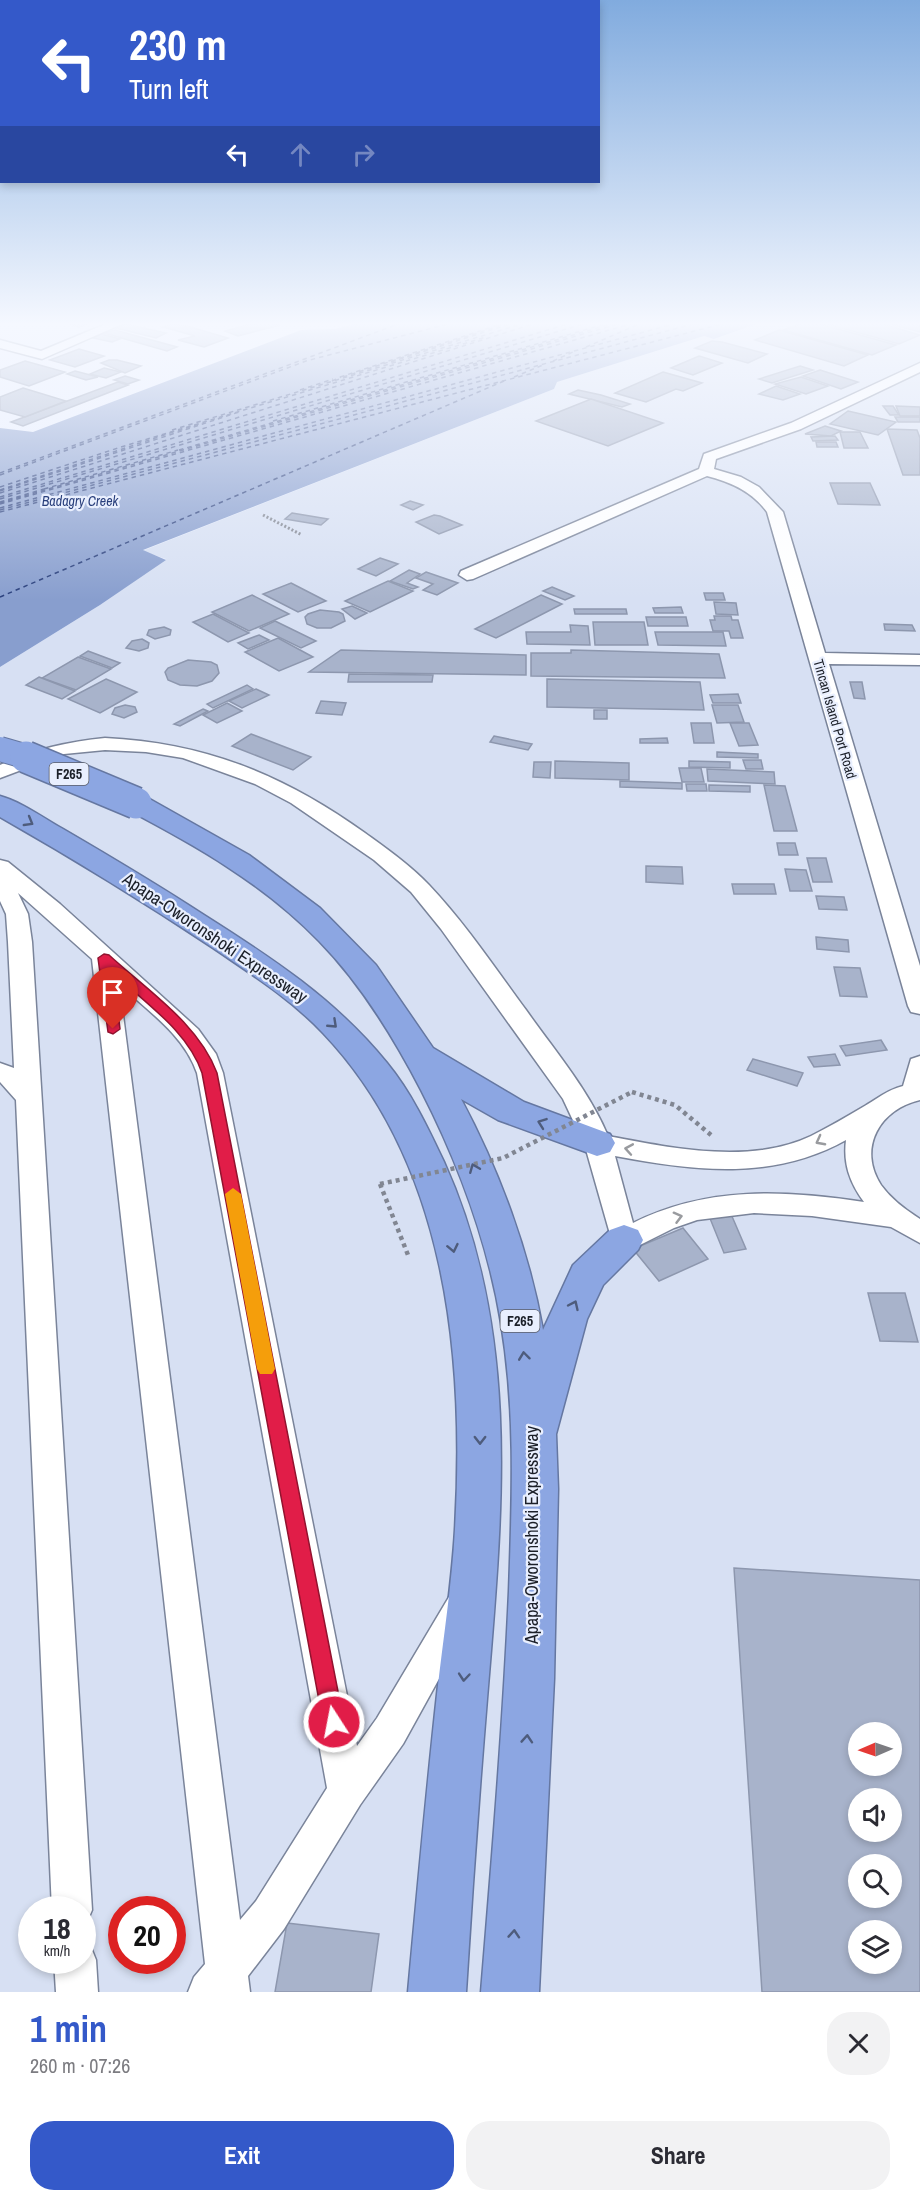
<!DOCTYPE html>
<meta charset="utf-8">
<style>
body{margin:0;font-family:"Archivo Narrow",sans-serif;background:#f2f2f3;color:#2b2b33;height:100vh;display:flex;flex-direction:column;font-size:22px;white-space:nowrap}
*{box-sizing:border-box;margin:0}
p{font-size:20px;color:#7c7c81}
.icon{flex:none;width:33px;height:33px;fill:none;stroke:currentColor;stroke-width:2;stroke-linecap:round;stroke-linejoin:round}
.map{position:relative;height:1992px;overflow:hidden}
.details{display:flex;flex-direction:column;background:#fff;flex:1}
.details>*{flex:none}
.hud{position:absolute;left:0px;top:0px;width:600px;height:183px;box-shadow:0 3px 9px #0003;background:#3459c9;color:#fff;overflow:hidden}
.needle{width:39px;rotate:268deg}
.controls{position:absolute;left:848px;top:1722px;display:grid;gap:12px}
.controls a{display:grid;place-items:center;width:54px;height:54px;border-radius:50%;background:#fff;box-shadow:0 3px 9px #0003;font-size:30px}
.speed{position:absolute;left:18px;top:1896px;display:flex;gap:12px;font-size:30px;font-weight:700;text-align:center}
.speed>*{display:grid;place-content:center;width:78px;height:78px;border-radius:50%;background:#fff;box-shadow:0 3px 9px #0003;line-height:1}
.speed small{font-size:15px;font-weight:400}
.speed .limit{border:9px solid #d22;background:#fff;color:#111}
.pin{position:absolute;display:grid;place-items:center;width:51px;height:51px;color:#fff;margin:-62px -26px;border-radius:50% 50% 50% 0;rotate:-45deg;box-shadow:0 0 6px #0007}
.pin .icon{rotate:45deg}
.me{position:absolute;width:66px;margin:-33px;rotate:349deg;stroke-linejoin:round;filter:drop-shadow(0 0 4px #0008)}
.turn{display:flex;align-items:center;gap:21px;height:126px;padding:0 30px;font-size:27px}
.turn .icon{width:78px;height:78px;stroke-width:2.5}
.turn b{display:block;font-size:42px;line-height:51px}
.lanes{display:flex;align-items:center;height:57px;padding:0 30px;background:#0003;justify-content:center;gap:30px;direction:ltr}
.lanes .off{opacity:.35}
.round{display:grid;place-items:center;flex:none;width:63px;height:63px;border-radius:24px;background:#f2f2f3}
.overview{display:flex;align-items:center;justify-content:space-between;height:102px;padding:0 30px}
h1{font-size:36px;font-weight:700;line-height:45px;color:#3459c9}
.cta{display:flex;gap:12px;margin-top:auto;padding:12px 30px}
.cta a{flex:1;height:69px;border-radius:24px;background:#3459c9;color:#fff;font-size:24px;font-weight:700;line-height:69px;text-align:center}
.cta a+a{background:#f2f2f3;color:#2b2b33}
.map>svg:first-child{display:block}
</style>
<div class="map">
<svg width="920" height="1992" viewBox="0 0 920 1992">
<rect width="100%" height="100%" fill="#e9effe"/>
<path fill="#d7e0f3" fill-rule="evenodd" d="M 765,321 L 920,321 L 920,1992 L 0,1992 L 0,667 L 100,605 L 166,559 L 142,551 L 554,389 L 557,382 L 704,336 L 715,339 ZM 858,1732 L 891,1732 L 891,1766 L 858,1766 ZM 858,1798 L 891,1798 L 891,1832 L 858,1832 ZM 858,1864 L 891,1864 L 891,1898 L 858,1898 ZM 32,1910 L 82,1910 L 82,1960 L 32,1960 ZM 122,1910 L 172,1910 L 172,1960 L 122,1960 ZM 858,1930 L 891,1930 L 891,1964 L 858,1964 Z"/>
<path fill="#889ece" d="M 365,321 L 765,321 L 714,339 L 704,336 L 557,382 L 554,389 L 143,550 L 166,560 L 100,605 L 0,667 L 0,428 L 33,432 L 301,330 L 335,329 Z"/>
<g fill="none" stroke-linecap="round" stroke-linejoin="round">
<g stroke="#293f7c" stroke-width="1.5" stroke-dasharray="4.5 4" stroke-linecap="butt">
<path d="M 586,347 L 646,321"/>
<path d="M 553,361 L 573,352"/>
<path d="M 391,362 L 519,321"/>
<path d="M 340,377 L 510,321"/>
<path d="M 343,377 L 514,321"/>
<path d="M 514,377 L 543,365"/>
<path d="M 332,381 L 341,377"/>
<path d="M 300,390 L 333,379"/>
<path d="M 273,421 L 615,321"/>
<path d="M 172,430 L 531,321"/>
<path d="M 178,431 L 199,424"/>
<path d="M 179,450 L 621,321"/>
<path d="M 0,473 L 406,321"/>
<path d="M 0,475 L 306,361 L 459,321"/>
<path d="M 0,487 L 121,447 L 486,337"/>
<path d="M 44,489 L 178,450"/>
<path d="M 0,490 L 176,431"/>
<path d="M 0,491 L 239,412"/>
<path d="M 0,493 L 542,321"/>
<path d="M 0,497 L 577,321"/>
<path d="M 0,499 L 593,321"/>
<path d="M 0,502 L 44,489"/>
<path d="M 0,503 L 628,321"/>
<path d="M 0,504 L 641,321"/>
<path d="M 0,508 L 684,321"/>
<path d="M 0,510 L 704,321"/>
<path d="M 0,512 L 733,321"/>
<path d="M 0,597 L 504,381"/>
</g>
</g>
<g fill="#a8b3cb" stroke="#8d97ae" stroke-width="1.5" fill-rule="evenodd">
<path d="M 60,321 L 89,321 L 93,322 L 79,327 Z"/>
<path d="M 262,321 L 280,325 L 238,336 L 225,331 Z"/>
<path d="M 809,321 L 896,345 L 872,355 L 783,330 Z"/>
<path d="M 816,321 L 873,321 L 920,335 L 899,344 Z"/>
<path d="M 879,321 L 920,321 L 920,332 Z"/>
<path d="M 126,324 L 166,333 L 156,338 L 116,328 Z"/>
<path d="M 171,324 L 187,326 L 228,338 L 204,347 L 178,340 L 195,336 L 163,327 Z"/>
<path d="M 115,330 L 177,347 L 167,351 L 104,333 Z"/>
<path d="M 779,330 L 868,355 L 844,366 L 755,340 Z"/>
<path d="M 101,334 L 120,339 L 112,342 L 93,338 Z"/>
<path d="M 712,341 L 722,342 L 767,354 L 748,363 L 695,348 Z"/>
<path d="M 79,349 L 104,356 L 75,367 L 50,360 Z"/>
<path d="M 699,356 L 722,363 L 693,375 L 671,368 Z"/>
<path d="M 109,360 L 117,360 L 141,366 L 125,373 L 101,363 Z"/>
<path d="M 25,361 L 65,372 L 29,386 L 0,377 L 0,370 Z"/>
<path d="M 800,366 L 813,370 L 772,383 L 759,379 Z"/>
<path d="M 104,368 L 121,372 L 106,378 L 90,374 Z"/>
<path d="M 820,370 L 858,382 L 841,389 L 803,376 Z"/>
<path d="M 75,371 L 98,377 L 86,380 L 67,374 Z"/>
<path d="M 663,372 L 702,383 L 683,391 L 676,389 L 646,402 L 615,393 Z"/>
<path d="M 125,376 L 139,380 L 128,384 L 114,380 Z"/>
<path d="M 801,377 L 828,386 L 806,394 L 775,384 Z"/>
<path d="M 118,382 L 128,385 L 23,426 L 11,422 Z"/>
<path d="M 776,386 L 800,394 L 783,400 L 759,394 Z"/>
<path d="M 23,388 L 66,401 L 25,417 L 0,410 L 0,397 Z"/>
<path d="M 578,390 L 601,395 L 630,404 L 622,407 L 569,394 Z"/>
<path d="M 591,399 L 663,423 L 608,446 L 536,421 Z"/>
<path d="M 883,406 L 893,406 L 899,415 L 890,415 Z"/>
<path d="M 896,406 L 920,407 L 920,416 L 900,416 Z"/>
<path d="M 848,411 L 896,422 L 878,435 L 830,424 Z"/>
<path d="M 895,417 L 920,417 L 920,422 L 898,422 Z"/>
<path d="M 825,426 L 841,431 L 831,436 L 805,434 Z"/>
<path d="M 887,429 L 917,430 L 920,438 L 920,475 L 903,475 Z"/>
<path d="M 840,432 L 860,432 L 868,448 L 844,448 Z"/>
<path d="M 835,436 L 838,440 L 813,441 L 811,437 Z"/>
<path d="M 816,442 L 836,442 L 838,447 L 817,447 Z"/>
<path d="M 830,483 L 870,483 L 880,505 L 838,504 Z"/>
<path d="M 410,501 L 423,505 L 413,510 L 401,505 Z"/>
<path d="M 292,513 L 328,519 L 321,525 L 285,519 Z"/>
<path d="M 434,515 L 440,516 L 462,525 L 439,534 L 416,522 Z"/>
<path d="M 380,558 L 398,564 L 376,576 L 358,569 Z"/>
<path d="M 409,570 L 420,574 L 407,583 L 418,587 L 413,589 L 390,581 Z"/>
<path d="M 426,572 L 458,583 L 437,595 L 423,590 L 433,584 L 416,578 Z"/>
<path d="M 388,581 L 413,591 L 370,612 L 345,601 Z"/>
<path d="M 291,583 L 326,601 L 298,612 L 263,594 Z"/>
<path d="M 552,587 L 574,596 L 565,600 L 543,591 Z"/>
<path d="M 704,593 L 723,593 L 725,600 L 706,600 Z"/>
<path d="M 252,595 L 289,614 L 249,631 L 212,612 Z"/>
<path d="M 541,595 L 562,604 L 496,638 L 475,629 Z"/>
<path d="M 714,602 L 736,603 L 738,615 L 716,614 Z"/>
<path d="M 352,606 L 367,613 L 355,619 L 342,609 Z"/>
<path d="M 681,607 L 683,613 L 655,613 L 653,608 Z"/>
<path d="M 574,609 L 626,609 L 627,614 L 575,614 Z"/>
<path d="M 320,610 L 339,612 L 343,614 L 345,621 L 331,628 L 317,628 L 307,624 L 305,617 L 308,614 Z"/>
<path d="M 213,614 L 249,633 L 228,642 L 193,622 Z"/>
<path d="M 714,616 L 731,616 L 732,620 L 738,620 L 743,638 L 731,638 L 729,631 L 713,631 L 710,620 L 715,620 Z"/>
<path d="M 646,617 L 686,617 L 688,626 L 648,626 Z"/>
<path d="M 275,621 L 316,641 L 301,648 L 260,628 Z"/>
<path d="M 593,622 L 644,622 L 648,645 L 595,645 Z"/>
<path d="M 884,624 L 912,625 L 915,631 L 885,630 Z"/>
<path d="M 570,625 L 588,626 L 590,645 L 527,644 L 526,632 L 571,632 Z"/>
<path d="M 164,627 L 171,630 L 170,635 L 155,639 L 147,635 L 149,630 Z"/>
<path d="M 655,632 L 723,632 L 726,646 L 658,645 Z"/>
<path d="M 259,635 L 269,640 L 248,649 L 238,643 Z"/>
<path d="M 278,638 L 313,657 L 279,671 L 245,652 Z"/>
<path d="M 142,639 L 149,643 L 148,648 L 139,651 L 126,648 L 132,641 Z"/>
<path d="M 341,650 L 526,655 L 526,675 L 309,672 Z"/>
<path d="M 571,650 L 719,654 L 725,678 L 531,676 L 531,653 L 571,653 Z"/>
<path d="M 88,651 L 120,663 L 112,668 L 80,656 Z"/>
<path d="M 78,657 L 111,669 L 76,690 L 42,678 Z"/>
<path d="M 188,660 L 211,662 L 217,665 L 219,673 L 212,681 L 197,686 L 180,685 L 168,680 L 165,672 L 168,668 Z"/>
<path d="M 349,674 L 433,675 L 432,682 L 348,682 Z"/>
<path d="M 39,677 L 75,691 L 62,699 L 26,685 Z"/>
<path d="M 106,679 L 137,692 L 100,713 L 68,699 Z"/>
<path d="M 547,679 L 700,682 L 704,710 L 547,707 Z"/>
<path d="M 850,682 L 862,682 L 865,699 L 854,698 Z"/>
<path d="M 247,685 L 253,689 L 213,708 L 207,704 Z"/>
<path d="M 256,689 L 269,695 L 242,708 L 229,701 Z"/>
<path d="M 738,694 L 741,703 L 713,703 L 710,695 Z"/>
<path d="M 321,701 L 346,703 L 342,715 L 316,713 Z"/>
<path d="M 227,703 L 242,711 L 217,723 L 203,715 Z"/>
<path d="M 125,705 L 135,707 L 137,712 L 124,718 L 112,714 L 115,708 Z"/>
<path d="M 712,705 L 738,705 L 744,722 L 717,723 Z"/>
<path d="M 203,709 L 208,711 L 180,726 L 174,724 Z"/>
<rect x="594" y="710" width="13" height="9"/>
<path d="M 691,723 L 711,723 L 714,743 L 694,743 Z"/>
<path d="M 730,723 L 749,723 L 758,745 L 739,746 Z"/>
<path d="M 251,734 L 311,757 L 293,770 L 232,746 Z"/>
<path d="M 494,736 L 532,744 L 528,750 L 490,742 Z"/>
<path d="M 667,738 L 668,743 L 640,743 L 640,739 Z"/>
<path d="M 717,752 L 758,754 L 758,758 L 717,757 Z"/>
<path d="M 743,760 L 761,760 L 763,769 L 746,769 Z"/>
<path d="M 555,761 L 629,763 L 629,780 L 555,778 Z"/>
<path d="M 689,761 L 730,762 L 730,768 L 689,767 Z"/>
<path d="M 534,762 L 551,762 L 550,778 L 533,777 Z"/>
<path d="M 679,768 L 701,768 L 704,782 L 682,782 Z"/>
<path d="M 707,769 L 774,772 L 775,784 L 708,781 Z"/>
<path d="M 620,781 L 682,783 L 682,789 L 620,787 Z"/>
<path d="M 686,784 L 706,784 L 707,791 L 687,791 Z"/>
<path d="M 709,785 L 750,786 L 750,792 L 709,791 Z"/>
<path d="M 764,785 L 785,786 L 797,831 L 774,831 Z"/>
<path d="M 777,843 L 795,843 L 798,855 L 779,855 Z"/>
<path d="M 807,858 L 826,858 L 832,882 L 813,882 Z"/>
<path d="M 646,866 L 682,867 L 683,884 L 646,882 Z"/>
<path d="M 785,869 L 806,870 L 812,891 L 790,891 Z"/>
<path d="M 732,884 L 774,884 L 776,894 L 734,894 Z"/>
<path d="M 816,896 L 844,897 L 847,910 L 819,909 Z"/>
<path d="M 816,937 L 848,940 L 849,952 L 817,949 Z"/>
<path d="M 834,967 L 860,968 L 867,997 L 840,996 Z"/>
<path d="M 881,1040 L 887,1050 L 846,1056 L 840,1046 Z"/>
<path d="M 835,1054 L 840,1065 L 814,1067 L 808,1057 Z"/>
<path d="M 753,1059 L 803,1073 L 797,1086 L 747,1070 Z"/>
<path d="M 731,1214 L 746,1249 L 724,1253 L 709,1216 Z"/>
<path d="M 683,1228 L 708,1259 L 659,1281 L 633,1249 Z"/>
<path d="M 868,1293 L 905,1293 L 918,1342 L 880,1341 Z"/>
<path d="M 734,1568 L 920,1580 L 920,1992 L 762,1992 ZM 858,1732 L 891,1732 L 891,1766 L 858,1766 ZM 858,1798 L 891,1798 L 891,1832 L 858,1832 ZM 858,1864 L 891,1864 L 891,1898 L 858,1898 ZM 858,1930 L 891,1930 L 891,1964 L 858,1964 Z"/>
<path d="M 287,1923 L 379,1934 L 371,1992 L 275,1992 Z"/>
</g>
<g fill="none" stroke-linecap="round" stroke-linejoin="round">
<g stroke="#7a849a" stroke-width="3">
<g id="minor">
<path d="M 113,321 L 129,321 L 42,359 L 0,348 L 0,340 L 41,351 Z"/>
<path d="M 920,363 L 920,372 L 801,429 L 716,459 L 714,469 L 741,477 L 759,487 L 783,512 L 825,653 L 920,655 L 920,665 L 829,664 L 920,966 L 920,1014 L 911,1012 L 908,1006 L 767,512 C 753,492 731,482 707,476 L 473,579 L 467,580 L 459,575 L 461,571 L 699,469 L 704,454 L 791,423 Z"/>
<path d="M 105,738 C 206,743 284,775 365,833 C 387,849 410,865 429,885 C 465,923 495,968 526,1010 C 555,1051 588,1089 608,1136 C 671,1148 750,1165 811,1136 C 829,1127 846,1117 863,1107 C 877,1099 887,1090 903,1086 L 911,1059 L 920,1056 L 920,1100 C 880,1109 857,1148 881,1185 C 891,1199 906,1210 920,1219 L 920,1243 L 891,1227 L 812,1216 L 754,1213 L 697,1220 L 674,1228 L 634,1248 L 624,1251 L 614,1248 L 585,1146 L 563,1099 L 441,929 L 411,892 L 374,860 L 291,803 L 255,784 L 183,758 L 146,752 L 105,750 L 64,754 L 0,778 L 0,765 C 35,749 67,742 105,738 ZM 846,1140 C 843,1164 850,1183 864,1202 C 784,1190 707,1186 633,1223 L 615,1156 C 694,1171 773,1181 846,1140 Z"/>
<path d="M 0,860 L 8,862 L 60,904 L 198,1029 L 216,1054 L 223,1073 L 357,1746 L 377,1718 L 449,1597 L 461,1592 L 473,1597 L 478,1608 L 403,1744 L 360,1805 L 284,1929 L 248,1976 L 250,1992 L 188,1992 L 194,1977 L 205,1964 L 92,959 L 18,893 L 28,914 L 32,942 L 92,1910 L 86,1924 L 82,1926 L 82,1910 L 52,1910 L 16,1100 L 0,1082 L 0,1063 L 14,1068 L 8,942 L 6,914 L 0,901 ZM 119,984 C 148,1011 184,1035 197,1073 L 327,1788 L 256,1901 L 240,1920 Z"/>
<path d="M 82,1943 L 90,1945 L 96,1960 L 98,1992 L 56,1992 L 54,1960 L 82,1960 Z"/>
</g>
</g>
<g stroke="#6577a1" stroke-width="3">
<g id="highway">
<path d="M 136,795 L 146,797 L 249,855 L 320,908 L 376,965 L 433,1048 L 524,1102 L 610,1134 L 615,1143 L 610,1152 L 597,1156 L 498,1120 L 461,1099 C 499,1170 529,1251 543,1330 L 573,1265 L 610,1230 L 624,1225 L 638,1230 L 643,1240 L 638,1250 L 603,1285 L 587,1319 L 556,1434 L 558,1489 L 554,1679 L 539,1992 L 481,1992 C 492,1858 503,1725 509,1591 C 512,1501 516,1413 501,1323 C 488,1243 458,1162 421,1090 C 393,1036 361,984 319,941 C 264,884 195,845 126,809 L 122,803 L 126,797 Z"/>
<path d="M 0,796 C 22,802 43,818 63,829 C 111,857 158,885 204,915 C 272,958 336,1000 387,1063 C 411,1092 428,1128 444,1162 C 522,1335 502,1516 487,1699 C 479,1796 472,1894 466,1992 L 408,1992 C 417,1893 426,1794 437,1694 C 443,1639 452,1584 455,1529 C 465,1357 447,1163 323,1033 C 291,999 251,974 213,948 C 144,902 72,858 0,817 Z"/>
</g>
</g>
<path stroke="#818692" stroke-width="3" stroke-dasharray="2 2" stroke-linecap="butt" d="M 263,515 L 302,535"/>
<g stroke="#818692" stroke-width="4.5" stroke-dasharray="4 4" stroke-linecap="butt">
<path d="M 632,1092 L 675,1105 L 711,1135"/>
<path d="M 380,1184 L 408,1255"/>
</g>
<use href="#minor" fill="#fff" fill-rule="evenodd"/>
<use href="#highway" fill="#8ca6e2" fill-rule="evenodd"/>
<g stroke="#6577a1" stroke-width="26" stroke-linecap="butt">
<path id="highway-bridge-far1" d="M 0,749 L 31,758"/>
</g>
<g stroke="#6577a1" stroke-width="34" stroke-linecap="butt">
<path id="highway-bridge" d="M 26,757 L 136,803"/>
</g>
<path stroke="#818692" stroke-width="4.5" stroke-dasharray="4 4" stroke-linecap="butt" d="M 380,1184 L 503,1158 L 632,1092"/>
<use href="#highway-bridge-far1" stroke="#8ca6e2" stroke-width="24"/>
<use href="#highway-bridge" stroke="#8ca6e2" stroke-width="31"/>
</g>
<defs><path id="oneway-chevron" d="M-2-3.5L2.5 0L-2 3.5" fill="none" stroke-width="1.6" stroke-linecap="round" stroke-linejoin="round" transform="scale(1.5)"/></defs>
<g stroke="#4e5c7c">
<use href="#oneway-chevron" transform="translate(29 822) rotate(30)"/>
<use href="#oneway-chevron" transform="translate(333 1024) rotate(43)"/>
<use href="#oneway-chevron" transform="translate(542 1123) rotate(-160)"/>
<use href="#oneway-chevron" transform="translate(474 1168) rotate(-112)"/>
<use href="#oneway-chevron" transform="translate(453 1248) rotate(78)"/>
<use href="#oneway-chevron" transform="translate(574 1305) rotate(-65)"/>
<use href="#oneway-chevron" transform="translate(524 1356) rotate(-97)"/>
<use href="#oneway-chevron" transform="translate(480 1440) rotate(90)"/>
<use href="#oneway-chevron" transform="translate(464 1677) rotate(95)"/>
<use href="#oneway-chevron" transform="translate(527 1739) rotate(-86)"/>
<use href="#oneway-chevron" transform="translate(514 1934) rotate(-86)"/>
</g>
<g stroke="#999b9f">
<use href="#oneway-chevron" transform="translate(820 1141) rotate(152)"/>
<use href="#oneway-chevron" transform="translate(629 1149) rotate(-170)"/>
<use href="#oneway-chevron" transform="translate(678 1217) rotate(-15)"/>
</g>
<linearGradient id="sky" x2="0" y2="1"><stop stop-color="#81abde"/><stop offset="0.54" stop-color="#f5f8ff"/><stop offset="1" stop-color="#f5f8ff" stop-opacity="0"/></linearGradient>
<rect width="920" height="600" fill="url(#sky)"/>
<path fill="#e11d48" stroke="#92132f" stroke-width="1.5" d="M 104,954 L 109,955 C 147,990 199,1024 217,1073 L 344,1722 L 341,1730 L 334,1733 L 326,1730 L 323,1722 L 202,1073 C 188,1031 145,1003 113,973 L 120,1029 L 113,1034 L 108,1032 L 98,958 Z"/>
<path fill="#f59e0b" d="M 233,1188 L 241,1194 L 275,1369 L 272,1374 L 260,1374 L 257,1369 L 225,1194 Z"/>
<g text-anchor="middle" stroke-width="4.5" stroke-linejoin="round" paint-order="stroke">
<g font-size="14" font-style="italic" fill="#293f7c" stroke="#e9effe">
<text x="80" y="506">Badagry Creek</text>
</g>
<g font-size="14" fill="#1c2029" stroke="#e9effe">
<text transform="translate(835 719) rotate(74)" y="5">Tincan Island Port Road</text>
</g>
<g fill="#e9effe" stroke="#5a5e69" stroke-width="1.5">
<rect x="49.5" y="763" width="39" height="22" rx="4.5"/>
<rect x="500.5" y="1310" width="39" height="22" rx="4.5"/>
</g>
<g font-size="14" font-weight="bold" fill="#1c2029">
<text x="69" y="779">F265</text>
<text x="520" y="1326">F265</text>
</g>
<g font-size="18" fill="#1c2029" stroke="#e9effe">
<text transform="translate(215 938) rotate(34)" y="6">Apapa-Oworonshoki Expressway</text>
<text transform="translate(532 1535) rotate(-90)" y="6">Apapa-Oworonshoki Expressway</text>
</g>
</g>
</svg>
<div class="controls">
<a><svg class="needle" viewBox="-14 -14 28 28"><path d="M0-13l5 13h-10z" fill="#e53935"/><path d="M0 13l5-13h-10z" fill="#7c7c81"/></svg></a>
<a><svg class="icon" aria-label="sound" viewBox="0 0 24 24"><path d="M4 9h4l5-4v14l-5-4H4zM17 9q2 3 0 6"/></svg></a>
<a><svg class="icon" aria-label="search" viewBox="0 0 24 24"><circle cx="10" cy="10" r="6"/><path d="M15 15l6 6"/></svg></a>
<a><svg class="icon" aria-label="layers" viewBox="0 0 24 24"><path d="M12 4l9 5-9 5-9-5zM3 14l9 5 9-5"/></svg></a>
</div>
<div class="speed"><div>18<small>km/h</small></div><div class="limit">20</div></div>
<div class="pin" style="left:113px;top:1029px;background:#d93025"><svg class="icon" aria-label="arrive" viewBox="0 0 24 24"><path d="M6 21V4h12l-3 4 3 4H6"/></svg></div>
<svg class="me" style="left:334px;top:1722px" viewBox="-20 -20 40 40"><circle r="17" fill="#e11d48" stroke="#fff" stroke-width="3"/><path d="M0-11L8 9 0 5-8 9z" fill="#fff"/></svg>
<div class="hud">
<div class="turn"><svg class="icon" aria-label="left" viewBox="0 0 24 24"><path d="M17 20v-9H6M10 6l-5 5 5 5"/></svg><div><b>230 m</b>Turn left</div></div>
<div class="lanes"><svg class="icon" aria-label="left" viewBox="0 0 24 24"><path d="M17 20v-9H6M10 6l-5 5 5 5"/></svg><svg class="icon off" aria-label="ahead" viewBox="0 0 24 24"><path d="M12 20V5M6 11l6-6 6 6"/></svg><svg class="icon off" aria-label="right" viewBox="0 0 24 24"><path d="M7 20v-9h11M14 6l5 5-5 5"/></svg></div>
</div>
</div>
<section class="details">
<div class="overview"><div><h1>1 min</h1><p>260 m · 07:26</p></div><a class="round"><svg class="icon" aria-label="close" viewBox="0 0 24 24"><path d="M6 6l12 12M18 6L6 18"/></svg></a></div>
<div class="cta"><a>Exit</a><a>Share</a></div>
</section>
